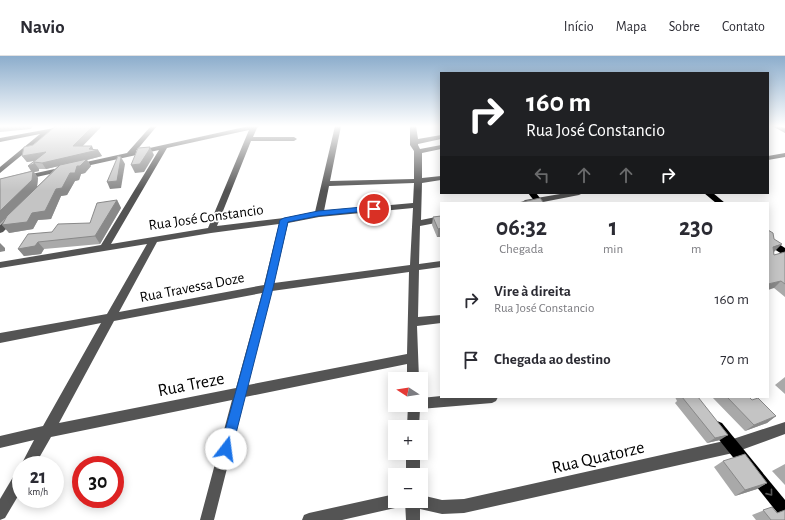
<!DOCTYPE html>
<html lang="pt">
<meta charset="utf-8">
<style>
body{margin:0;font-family:"Alegreya Sans",sans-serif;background:#f7f7f7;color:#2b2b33;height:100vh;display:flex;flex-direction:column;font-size:15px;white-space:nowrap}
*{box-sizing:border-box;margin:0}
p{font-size:13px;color:#7c7c81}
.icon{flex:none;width:22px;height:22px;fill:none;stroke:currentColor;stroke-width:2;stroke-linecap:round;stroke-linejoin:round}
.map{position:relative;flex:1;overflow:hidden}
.sheet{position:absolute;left:440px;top:146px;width:329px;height:196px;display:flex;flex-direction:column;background:#fff;border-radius:0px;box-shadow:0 2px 10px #0003}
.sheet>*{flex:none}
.top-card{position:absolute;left:440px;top:16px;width:329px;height:122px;border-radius:0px;box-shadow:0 2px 10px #0003;background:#202124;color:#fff;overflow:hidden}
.needle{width:26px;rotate:282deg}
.buttons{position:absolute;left:388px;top:316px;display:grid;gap:8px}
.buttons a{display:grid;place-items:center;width:40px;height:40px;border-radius:0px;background:#fff;box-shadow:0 2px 10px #0003;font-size:20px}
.speed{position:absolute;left:12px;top:400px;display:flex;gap:8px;font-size:20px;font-weight:700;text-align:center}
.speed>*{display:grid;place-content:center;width:52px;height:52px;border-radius:50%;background:#fff;box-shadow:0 2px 10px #0003;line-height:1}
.speed small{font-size:10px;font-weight:400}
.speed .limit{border:6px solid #d22;background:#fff;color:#111}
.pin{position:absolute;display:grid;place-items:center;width:34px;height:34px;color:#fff;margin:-17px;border:2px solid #fff;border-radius:50%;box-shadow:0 1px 4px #0007}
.me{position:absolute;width:44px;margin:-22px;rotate:15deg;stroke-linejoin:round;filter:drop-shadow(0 0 3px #0008)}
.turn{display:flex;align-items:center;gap:14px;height:84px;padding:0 20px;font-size:18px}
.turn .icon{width:52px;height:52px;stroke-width:2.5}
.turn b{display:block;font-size:28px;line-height:34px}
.lanes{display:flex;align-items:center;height:38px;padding:0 20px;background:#0003;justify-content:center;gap:20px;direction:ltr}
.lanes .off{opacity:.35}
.eta{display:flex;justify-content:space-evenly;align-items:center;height:68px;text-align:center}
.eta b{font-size:24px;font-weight:600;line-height:28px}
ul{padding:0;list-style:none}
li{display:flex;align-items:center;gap:12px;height:60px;padding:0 20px}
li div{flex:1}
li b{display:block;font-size:15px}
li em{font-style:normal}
header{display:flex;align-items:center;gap:24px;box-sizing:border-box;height:56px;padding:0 20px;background:#fff;border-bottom:1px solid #e1e1e2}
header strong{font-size:19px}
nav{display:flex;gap:22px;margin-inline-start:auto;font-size:14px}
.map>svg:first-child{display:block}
</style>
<header>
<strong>Navio</strong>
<nav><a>Início</a><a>Mapa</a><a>Sobre</a><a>Contato</a></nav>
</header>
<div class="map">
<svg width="785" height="464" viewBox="0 0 785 464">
<rect width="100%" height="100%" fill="#fff"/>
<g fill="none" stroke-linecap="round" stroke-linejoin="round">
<g fill="#545454" fill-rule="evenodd">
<path d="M 65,70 L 76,70 L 50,76 L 0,117 L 0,111 L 40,78 L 0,86 L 0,82 Z"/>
<path d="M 151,70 L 157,70 L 136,95 L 249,70 L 259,70 L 257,72 L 253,81 L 294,81 L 297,83 L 294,85 L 251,85 L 217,170 L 284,162 L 315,156 L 335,70 L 341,70 L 330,125 L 414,123 L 414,95 L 410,89 L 410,70 L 416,70 L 418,83 L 441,79 L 441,83 L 418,88 L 418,89 L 420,93 L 441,89 L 441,93 L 422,97 L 422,122 L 441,120 L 441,124 L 422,127 L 421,164 L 441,160 L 441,166 L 420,170 L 419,208 L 441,205 L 441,211 L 419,214 L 418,261 L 441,259 L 441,267 L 417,270 L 419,323 L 407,323 L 407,308 L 245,341 L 214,464 L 200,464 L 232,344 L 51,381 L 35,409 L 21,409 L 34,384 L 0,392 L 0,380 L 43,370 L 101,267 L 0,287 L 0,277 L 107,258 L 147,188 L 0,212 L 0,206 L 101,189 L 159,94 L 0,129 L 0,125 L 127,97 ZM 249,74 L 208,172 L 111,188 L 167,92 ZM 414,127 L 413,147 L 324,155 L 329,130 ZM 413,152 L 410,209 L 274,227 L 288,167 L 319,161 ZM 279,168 L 264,229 L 119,256 L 157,186 L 211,177 ZM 409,216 L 407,298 L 248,329 L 272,235 ZM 262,237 L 236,332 L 59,367 L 114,265 Z"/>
<path d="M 772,70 L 779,70 L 785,72 L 785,77 Z"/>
<path d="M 785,97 L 785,101 L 768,104 L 768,100 Z"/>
<path d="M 566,137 L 583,137 L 579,139 L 538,147 L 521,147 L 525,144 Z"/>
<path d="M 13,158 L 17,161 L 16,163 L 3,176 L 0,177 L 0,169 L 10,159 Z"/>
<path d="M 441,340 L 441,341 L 498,341 L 496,345 L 492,347 L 420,353 L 419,371 L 407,371 L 408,349 L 421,349 L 421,342 Z"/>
<path d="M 785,366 L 785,378 L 733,397 L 464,457 L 442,458 L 420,453 L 420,464 L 406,464 L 405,445 L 421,445 L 421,439 L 442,444 L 464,443 L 733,383 Z"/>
<rect x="406" y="397" width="14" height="22"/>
<path d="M 21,414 L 21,435 L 5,462 L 0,464 L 0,443 L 16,416 Z"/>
<path d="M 395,438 L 395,445 L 402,445 L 400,450 L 395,452 L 342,464 L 302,464 L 304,459 L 309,457 Z"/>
</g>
<g fill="#000" fill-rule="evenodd">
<path d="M 528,137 L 536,137 L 544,147 L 536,147 Z"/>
<path d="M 704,137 L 713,137 L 725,147 L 716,147 Z"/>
<path d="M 768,181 L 785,192 L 785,200 L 768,189 Z"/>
<path d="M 717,365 L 722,367 L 785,444 L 785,462 L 780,460 L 712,375 L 711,371 L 712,367 Z"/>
</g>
</g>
<g fill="#a9a9a9" fill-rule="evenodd">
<path d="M 83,90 L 94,94 L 98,94 L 102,100 L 87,104 L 91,110 L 85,117 L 81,118 L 79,124 L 75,125 L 67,139 L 61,140 L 51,163 L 38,164 L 33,173 L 9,177 L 6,162 L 0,168 L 0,123 L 31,115 L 28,110 L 34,105 L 27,106 L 22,100 ZM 58,110 L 37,131 L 38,122 L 34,116 L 39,115 L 39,113 L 46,113 Z"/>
<path d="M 117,144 L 121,152 L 100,188 L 44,193 L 41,198 L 24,200 L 18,193 L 52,176 L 90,167 Z"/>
<path d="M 441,160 L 437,181 L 432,169 L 433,161 Z"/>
<path d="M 768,174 L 775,195 L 774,196 L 774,199 L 785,196 L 785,241 L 774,232 Z"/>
<path d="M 785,321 L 785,338 L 775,329 Z"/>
<path d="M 675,341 L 698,341 L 720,384 L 707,387 L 675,347 L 677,345 Z"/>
<path d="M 712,341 L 749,341 L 752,344 L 776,360 L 767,367 L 745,375 Z"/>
<path d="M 723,405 L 767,427 L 757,433 L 735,440 L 714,411 Z"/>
<path d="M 785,408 L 785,429 L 772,415 Z"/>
<path d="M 772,451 L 777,457 L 785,464 L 756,464 L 752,459 Z"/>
</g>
<g fill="#898989">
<path d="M 0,70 L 33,70 L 31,73 L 0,76 Z"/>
<path d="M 93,70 L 102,70 L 77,96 L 73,90 Z"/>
<path d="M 92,90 L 94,95 L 98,94 L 102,100 L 87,104 L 91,110 L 85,117 L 81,118 L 79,124 L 75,125 L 67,139 L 61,140 L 51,163 L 38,164 L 33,173 L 9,177 L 2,169 L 32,157 L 56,133 L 77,110 L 86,104 L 46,113 L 42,107 L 89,93 Z"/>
<path d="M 150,91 L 154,99 L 153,101 L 144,116 L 135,117 L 131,109 Z"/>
<path d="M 46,96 L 50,102 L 27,106 L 22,100 Z"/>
<path d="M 121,101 L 125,108 L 121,132 L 110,133 L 107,126 Z"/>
<path d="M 34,106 L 39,113 L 39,115 L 34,116 L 38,122 L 37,131 L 0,168 L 0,155 L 32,116 L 28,110 Z"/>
<path d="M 117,144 L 121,152 L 100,188 L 95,180 Z"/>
<path d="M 441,172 L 441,181 L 437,181 L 438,173 Z"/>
<path d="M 38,186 L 44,193 L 41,198 L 24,200 L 18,193 Z"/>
<path d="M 0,187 L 5,192 L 5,195 L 0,196 Z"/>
<path d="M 782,188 L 775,195 L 768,198 L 773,191 Z"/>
<path d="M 781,225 L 774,232 L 768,234 L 768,228 Z"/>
<path d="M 776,360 L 767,367 L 745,375 L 754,369 Z"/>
<path d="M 728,379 L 720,384 L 707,387 L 715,382 Z"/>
<path d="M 767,427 L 757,433 L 735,440 L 745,434 Z"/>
</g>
<g fill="#c4c4c4" stroke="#898989">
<path d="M 56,70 L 93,70 L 73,90 L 92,90 L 89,93 L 98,94 L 42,107 L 34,106 L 34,108 L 28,110 L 46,96 L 22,100 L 24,91 L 33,89 Z"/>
<path d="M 150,91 L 149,94 L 140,108 L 131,109 L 138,92 Z"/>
<path d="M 118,100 L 121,101 L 117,125 L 107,126 Z"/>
<path d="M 87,103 L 80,110 L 77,110 L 75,117 L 70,117 L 62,132 L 56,133 L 45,155 L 32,157 L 27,166 L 2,169 L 7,160 L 60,109 Z"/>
<path d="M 33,115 L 32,124 L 0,155 L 0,123 Z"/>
<path d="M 540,142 L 544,147 L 518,147 Z"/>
<path d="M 117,144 L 95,180 L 38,186 L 35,190 L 18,193 L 28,178 L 52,176 L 58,168 L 90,167 L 97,147 Z"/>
<path d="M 441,160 L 441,172 L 438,173 L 433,161 Z"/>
<path d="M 768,174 L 773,177 L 774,183 L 782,188 L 773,191 L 774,199 L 785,196 L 785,228 L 781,225 L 768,228 Z"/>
<path d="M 682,341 L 698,341 L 728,379 L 715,382 Z"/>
<path d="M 727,341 L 749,341 L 752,344 L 758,342 L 776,360 L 754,369 Z"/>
<path d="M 745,398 L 767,427 L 745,434 L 723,405 Z"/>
<path d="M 772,451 L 777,457 L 785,454 L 785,464 L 771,464 L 763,454 Z"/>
</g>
<defs><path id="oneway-chevron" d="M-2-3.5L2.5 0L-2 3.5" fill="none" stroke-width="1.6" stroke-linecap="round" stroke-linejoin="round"/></defs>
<use stroke="#595959" href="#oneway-chevron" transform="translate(770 437) rotate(51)"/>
<linearGradient id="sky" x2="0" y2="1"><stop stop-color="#8cadcc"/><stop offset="0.52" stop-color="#fff"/><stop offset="1" stop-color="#fff" stop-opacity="0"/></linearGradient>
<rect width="785" height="135" fill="url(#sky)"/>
<path fill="#1a73e8" stroke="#114b97" d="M 374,150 L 378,153 L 377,154 L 318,160 L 288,166 L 273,232 L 232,393 L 230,397 L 226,399 L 222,397 L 220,393 L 264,232 L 280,164 L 284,162 L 318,155 Z"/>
<g text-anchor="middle" stroke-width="3.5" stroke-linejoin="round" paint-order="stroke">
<g font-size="15" fill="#000" stroke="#fff">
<text transform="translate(206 161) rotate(-8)" y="5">Rua José Constancio</text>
<text transform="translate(192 231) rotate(-11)" y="5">Rua Travessa Doze</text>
</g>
<g font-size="18" fill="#000" stroke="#fff">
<text transform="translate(191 328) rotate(-11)" y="6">Rua Treze</text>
<text transform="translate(598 401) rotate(-13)" y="6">Rua Quatorze</text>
</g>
</g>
</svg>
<div class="buttons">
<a><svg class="needle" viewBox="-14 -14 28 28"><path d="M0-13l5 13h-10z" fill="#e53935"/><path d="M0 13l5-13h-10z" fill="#7c7c81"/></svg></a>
<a>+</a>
<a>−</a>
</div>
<div class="speed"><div>21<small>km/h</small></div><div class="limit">30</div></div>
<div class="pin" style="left:374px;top:153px;background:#d93025"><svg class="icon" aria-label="arrive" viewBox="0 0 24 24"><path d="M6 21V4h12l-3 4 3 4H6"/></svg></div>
<svg class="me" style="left:226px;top:393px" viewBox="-20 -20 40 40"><circle r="19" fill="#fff"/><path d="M0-13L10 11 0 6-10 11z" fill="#1a73e8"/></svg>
<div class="top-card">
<div class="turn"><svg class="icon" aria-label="right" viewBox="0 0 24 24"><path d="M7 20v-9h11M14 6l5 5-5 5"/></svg><div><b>160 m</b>Rua José Constancio</div></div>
<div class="lanes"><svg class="icon off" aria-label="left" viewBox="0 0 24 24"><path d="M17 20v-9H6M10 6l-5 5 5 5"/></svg><svg class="icon off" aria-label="ahead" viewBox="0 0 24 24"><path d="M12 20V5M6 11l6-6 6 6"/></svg><svg class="icon off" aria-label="ahead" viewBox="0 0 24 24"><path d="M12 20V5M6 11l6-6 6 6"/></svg><svg class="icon" aria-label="right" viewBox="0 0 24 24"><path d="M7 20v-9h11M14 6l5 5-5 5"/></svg></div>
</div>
<section class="sheet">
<div class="eta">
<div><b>06:32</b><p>Chegada</p></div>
<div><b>1</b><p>min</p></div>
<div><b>230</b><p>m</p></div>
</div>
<ul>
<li><svg class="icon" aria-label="right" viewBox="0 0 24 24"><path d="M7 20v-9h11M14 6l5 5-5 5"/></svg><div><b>Vire à direita</b><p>Rua José Constancio</p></div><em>160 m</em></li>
<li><svg class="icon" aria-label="arrive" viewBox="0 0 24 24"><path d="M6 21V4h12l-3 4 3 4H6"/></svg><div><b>Chegada ao destino</b></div><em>70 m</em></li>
</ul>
</section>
</div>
